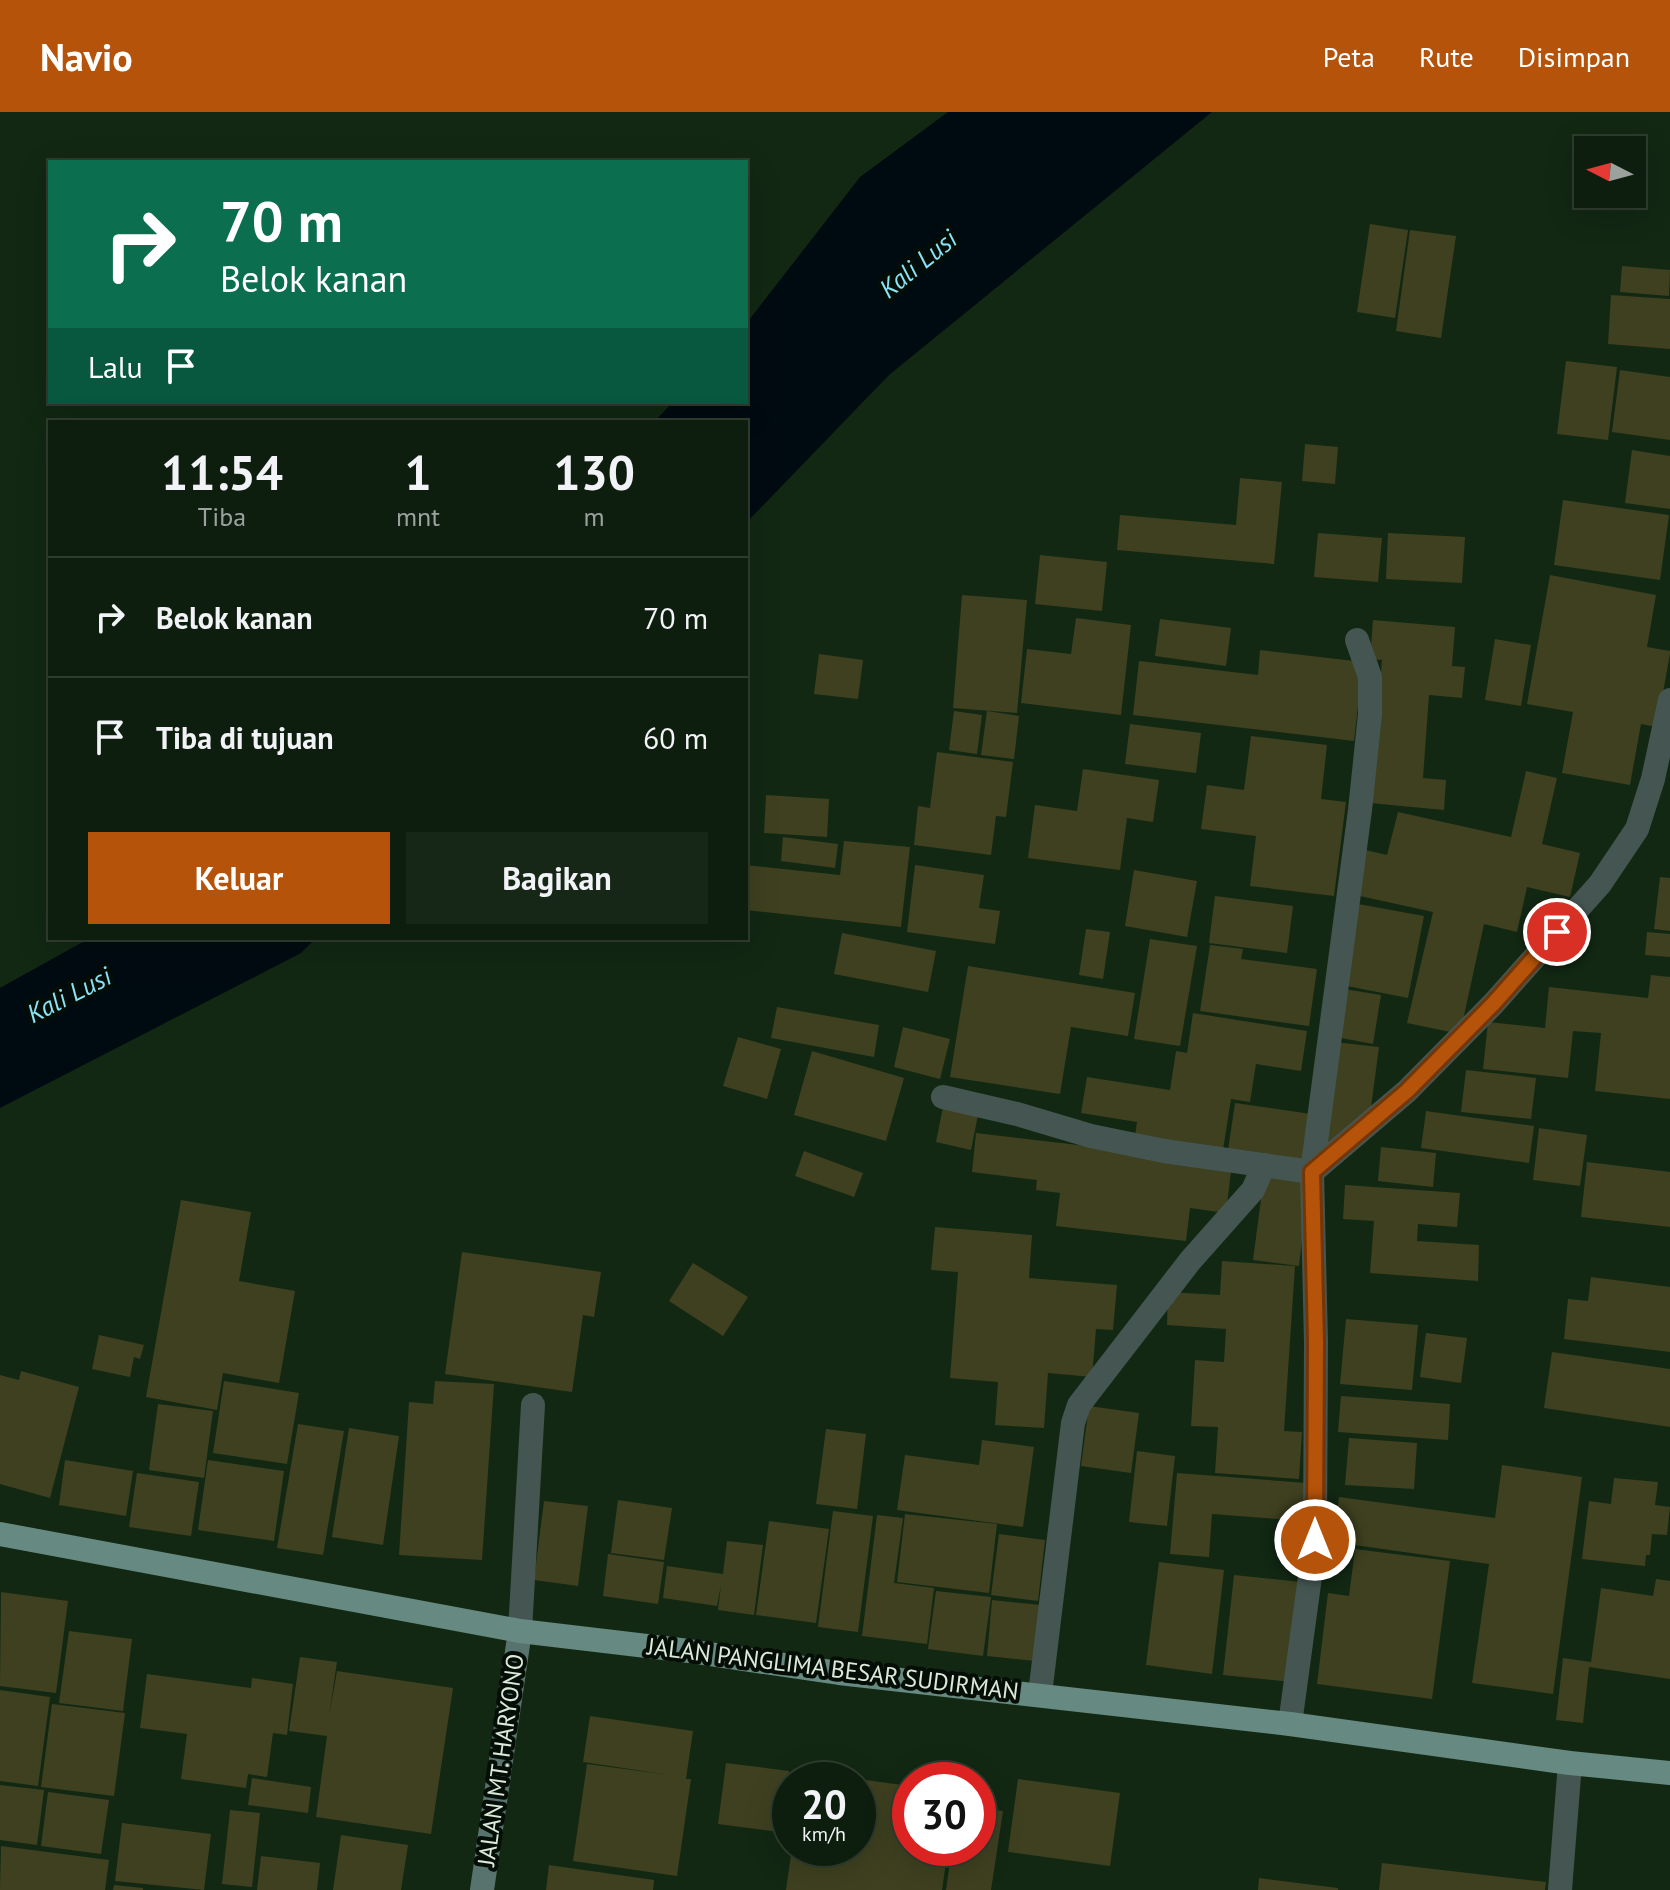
<!DOCTYPE html>
<html lang="id">
<style>
body{margin:0;font-family:"PT Sans",sans-serif;background:#172717;color:#f1f3f6;height:100vh;display:flex;flex-direction:column;font-size:30px;white-space:nowrap}
*{box-sizing:border-box;margin:0}
p{font-size:26px;color:#9ba29e}
.icon{flex:none;width:44px;height:44px;fill:none;stroke:currentColor;stroke-width:2;stroke-linecap:round;stroke-linejoin:round}
.map{position:relative;flex:1;overflow:hidden}
.panel{position:absolute;left:48px;top:308px;width:700px;height:520px;display:flex;flex-direction:column;background:#0e1e0e;border-radius:0px;box-shadow:0 8px 32px #0002,0 0 0 2px #2e3c2e}
.panel>*{flex:none}
.guide{position:absolute;left:48px;top:48px;width:700px;height:244px;border-radius:0px;box-shadow:0 8px 32px #0002,0 0 0 2px #2e3c2e;background:#0b6e4f;color:#fff;overflow:hidden}
.needle{width:52px;rotate:276deg}
.tools{position:absolute;left:1574px;top:24px;display:grid;gap:16px}
.tools a{display:grid;place-items:center;width:72px;height:72px;border-radius:0px;background:#0e1e0e;box-shadow:0 8px 32px #0002,0 0 0 2px #2e3c2e;font-size:40px}
.speed{position:absolute;left:772px;top:1650px;display:flex;gap:16px;font-size:40px;font-weight:700;text-align:center}
.speed>*{display:grid;place-content:center;width:104px;height:104px;border-radius:50%;background:#0e1e0e;box-shadow:0 8px 32px #0002,0 0 0 2px #2e3c2e;line-height:1}
.speed small{font-size:20px;font-weight:400}
.speed .limit{border:12px solid #d22;background:#fff;color:#111}
.pin{position:absolute;display:grid;place-items:center;width:68px;height:68px;color:#fff;margin:-34px;border:4px solid #fff;border-radius:50%;box-shadow:0 2px 8px #0007}
.me{position:absolute;width:88px;margin:-44px;rotate:0deg;stroke-linejoin:round;filter:drop-shadow(0 0 6px #0008)}
.turn{display:flex;align-items:center;gap:28px;height:168px;padding:0 40px;font-size:36px}
.turn .icon{width:104px;height:104px;stroke-width:2.5}
.turn b{display:block;font-size:56px;line-height:68px}
.then{display:flex;align-items:center;height:76px;padding:0 40px;background:#0003;gap:16px;font-size:30px}
.eta{display:flex;justify-content:space-evenly;align-items:center;height:136px;text-align:center}
.eta b{font-size:48px;font-weight:800;line-height:56px}
.primary-button{display:flex;gap:16px;margin-top:auto;padding:16px 40px}
.primary-button a{flex:1;height:92px;border-radius:0px;background:#b45309;color:#fff;font-size:32px;font-weight:800;line-height:92px;text-align:center}
.primary-button a+a{background:#172717;color:#f1f3f6}
ul{padding:0;list-style:none}
li{display:flex;align-items:center;gap:24px;height:120px;padding:0 40px;border-top:2px solid #2e3c2e}
li div{flex:1}
li b{display:block;font-size:30px}
li em{font-style:normal}
header{display:flex;align-items:center;gap:48px;box-sizing:border-box;height:112px;padding:0 40px;background:#b45309;color:#fff}
header strong{font-size:38px}
nav{display:flex;gap:44px;margin-inline-start:auto;font-size:28px}
.map>svg:first-child{display:block}
</style>
<header>
<strong>Navio</strong>
<nav><a>Peta</a><a>Rute</a><a>Disimpan</a></nav>
</header>
<div class="map">
<svg width="1670" height="1778" viewBox="0 0 1670 1778">
<rect width="100%" height="100%" fill="#122813"/>
<g fill="#000b11">
<path d="M 948,0 L 1212,0 L 889,263 L 746,411 L 746,310 L 654,310 L 673,290 L 746,290 L 746,212 L 860,65 Z"/>
<path d="M 90,826 L 316,826 L 301,841 L 0,996 L 0,876 Z"/>
</g>
<g fill="#3e4020">
<path d="M 1370,112 L 1408,118 L 1395,206 L 1357,200 Z"/>
<path d="M 1410,118 L 1456,124 L 1441,226 L 1396,219 Z"/>
<path d="M 1622,154 L 1670,158 L 1669,184 L 1620,180 Z"/>
<path d="M 1611,183 L 1670,187 L 1670,237 L 1608,232 Z"/>
<path d="M 1566,249 L 1617,255 L 1608,328 L 1557,322 Z"/>
<path d="M 1620,258 L 1670,265 L 1670,328 L 1612,320 Z"/>
<path d="M 1305,332 L 1338,335 L 1335,372 L 1302,369 Z"/>
<path d="M 1632,338 L 1670,344 L 1670,397 L 1625,391 Z"/>
<path d="M 1240,366 L 1282,370 L 1274,452 L 1117,438 L 1120,403 L 1236,413 Z"/>
<path d="M 1563,388 L 1669,403 L 1660,468 L 1554,453 Z"/>
<path d="M 1318,421 L 1382,426 L 1378,470 L 1314,465 Z"/>
<path d="M 1388,421 L 1465,425 L 1462,471 L 1386,467 Z"/>
<path d="M 1040,443 L 1107,450 L 1102,499 L 1035,492 Z"/>
<path d="M 1550,463 L 1656,483 L 1647,535 L 1670,539 L 1670,541 L 1657,615 L 1641,612 L 1630,673 L 1562,661 L 1573,600 L 1527,592 Z"/>
<path d="M 962,483 L 1027,488 L 1017,601 L 953,596 Z"/>
<path d="M 1076,506 L 1131,513 L 1121,603 L 1021,591 L 1027,537 L 1071,542 Z"/>
<path d="M 1160,507 L 1231,516 L 1226,554 L 1155,544 Z"/>
<path d="M 1373,508 L 1455,515 L 1452,554 L 1465,555 L 1462,586 L 1429,583 L 1423,666 L 1446,668 L 1444,698 L 1370,691 L 1382,548 L 1370,547 Z"/>
<path d="M 1495,527 L 1531,533 L 1521,594 L 1485,588 Z"/>
<path d="M 1260,538 L 1363,550 L 1354,629 L 1133,603 L 1139,549 L 1258,563 Z"/>
<path d="M 819,542 L 863,548 L 858,587 L 814,582 Z"/>
<path d="M 954,599 L 982,603 L 977,642 L 949,638 Z"/>
<path d="M 987,599 L 1019,604 L 1014,647 L 981,643 Z"/>
<path d="M 1130,612 L 1201,621 L 1196,661 L 1125,652 Z"/>
<path d="M 1251,624 L 1327,633 L 1321,687 L 1346,690 L 1334,784 L 1250,774 L 1256,724 L 1201,717 L 1207,673 L 1244,678 Z"/>
<path d="M 937,640 L 1013,650 L 1006,705 L 996,704 L 991,743 L 914,733 L 918,694 L 930,696 Z"/>
<path d="M 1083,657 L 1159,668 L 1153,710 L 1127,706 L 1120,758 L 1028,746 L 1035,693 L 1077,699 Z"/>
<path d="M 1526,659 L 1557,666 L 1542,732 L 1580,741 L 1570,785 L 1527,775 L 1517,820 L 1484,812 L 1460,922 L 1407,911 L 1433,800 L 1351,782 L 1361,737 L 1387,743 L 1398,700 L 1511,725 Z"/>
<path d="M 766,683 L 829,687 L 827,725 L 764,721 Z"/>
<path d="M 783,725 L 838,732 L 835,756 L 781,749 Z"/>
<path d="M 844,729 L 910,735 L 901,815 L 746,798 L 746,753 L 840,763 Z"/>
<path d="M 915,753 L 984,763 L 979,796 L 1000,799 L 995,832 L 907,820 Z"/>
<path d="M 1134,758 L 1197,769 L 1187,825 L 1125,814 Z"/>
<path d="M 1660,765 L 1670,766 L 1670,819 L 1654,817 Z"/>
<path d="M 1215,784 L 1293,794 L 1287,841 L 1209,831 Z"/>
<path d="M 1358,792 L 1424,804 L 1408,886 L 1342,873 Z"/>
<path d="M 1086,817 L 1110,820 L 1103,867 L 1079,863 Z"/>
<path d="M 1647,820 L 1670,822 L 1670,845 L 1645,843 Z"/>
<path d="M 842,821 L 936,839 L 928,880 L 834,862 Z"/>
<path d="M 1150,827 L 1197,834 L 1180,934 L 1134,927 Z"/>
<path d="M 1210,833 L 1243,837 L 1241,847 L 1317,857 L 1309,914 L 1200,899 Z"/>
<path d="M 968,854 L 1135,881 L 1128,924 L 1071,915 L 1060,982 L 950,965 Z"/>
<path d="M 1651,863 L 1670,865 L 1670,987 L 1595,979 L 1601,921 L 1573,919 L 1568,966 L 1483,957 L 1488,910 L 1545,916 L 1549,875 L 1648,886 Z"/>
<path d="M 1344,877 L 1381,883 L 1373,932 L 1336,925 Z"/>
<path d="M 777,895 L 879,913 L 874,945 L 771,926 Z"/>
<path d="M 1193,901 L 1307,919 L 1301,959 L 1256,952 L 1250,990 L 1231,987 L 1223,1038 L 1135,1024 L 1137,1010 L 1081,1001 L 1087,965 L 1170,978 L 1176,939 L 1187,941 Z"/>
<path d="M 903,915 L 950,927 L 940,967 L 894,955 Z"/>
<path d="M 738,925 L 781,937 L 767,987 L 723,974 Z"/>
<path d="M 1334,930 L 1379,935 L 1370,1003 L 1321,1038 Z"/>
<path d="M 812,939 L 904,966 L 886,1029 L 794,1003 Z"/>
<path d="M 1466,958 L 1536,966 L 1531,1007 L 1461,1000 Z"/>
<path d="M 944,990 L 979,998 L 971,1038 L 936,1030 Z"/>
<path d="M 1235,991 L 1311,1002 L 1304,1056 L 1227,1045 Z"/>
<path d="M 1426,999 L 1534,1014 L 1529,1051 L 1421,1036 Z"/>
<path d="M 1539,1016 L 1587,1023 L 1580,1074 L 1533,1068 Z"/>
<path d="M 976,1021 L 1232,1051 L 1226,1101 L 1190,1096 L 1186,1129 L 1056,1114 L 1060,1081 L 1036,1078 L 1037,1068 L 972,1060 Z"/>
<path d="M 1381,1035 L 1436,1041 L 1433,1075 L 1378,1069 Z"/>
<path d="M 804,1039 L 863,1061 L 854,1085 L 795,1064 Z"/>
<path d="M 1587,1050 L 1670,1060 L 1670,1115 L 1581,1105 Z"/>
<path d="M 1264,1065 L 1309,1071 L 1299,1154 L 1253,1148 Z"/>
<path d="M 1345,1073 L 1460,1081 L 1457,1115 L 1418,1112 L 1417,1129 L 1479,1133 L 1478,1169 L 1370,1161 L 1374,1109 L 1343,1107 Z"/>
<path d="M 181,1088 L 251,1100 L 239,1169 L 295,1179 L 279,1271 L 223,1261 L 217,1298 L 146,1285 Z"/>
<path d="M 935,1115 L 1032,1123 L 1029,1166 L 1117,1173 L 1113,1218 L 1096,1217 L 1092,1265 L 1048,1261 L 1044,1316 L 995,1313 L 998,1270 L 950,1266 L 958,1160 L 931,1158 Z"/>
<path d="M 462,1140 L 601,1160 L 594,1205 L 583,1203 L 572,1280 L 445,1262 Z"/>
<path d="M 1222,1149 L 1295,1154 L 1284,1319 L 1302,1320 L 1299,1367 L 1215,1361 L 1218,1315 L 1191,1314 L 1195,1248 L 1224,1250 L 1226,1217 L 1167,1213 L 1168,1180 L 1220,1183 Z"/>
<path d="M 693,1151 L 748,1185 L 723,1224 L 669,1189 Z"/>
<path d="M 1591,1165 L 1670,1175 L 1670,1240 L 1564,1227 L 1568,1187 L 1588,1189 Z"/>
<path d="M 1346,1207 L 1418,1213 L 1412,1278 L 1340,1272 Z"/>
<path d="M 1426,1221 L 1467,1226 L 1461,1271 L 1420,1265 Z"/>
<path d="M 99,1223 L 144,1233 L 140,1247 L 134,1245 L 130,1265 L 92,1257 Z"/>
<path d="M 1552,1240 L 1670,1257 L 1670,1315 L 1544,1296 Z"/>
<path d="M 21,1259 L 79,1275 L 50,1386 L 0,1372 L 0,1263 L 19,1268 Z"/>
<path d="M 224,1269 L 299,1281 L 287,1352 L 213,1341 Z"/>
<path d="M 435,1269 L 494,1272 L 482,1448 L 399,1443 L 409,1290 L 433,1292 Z"/>
<path d="M 1341,1284 L 1450,1292 L 1448,1328 L 1338,1320 Z"/>
<path d="M 158,1292 L 213,1299 L 204,1366 L 149,1358 Z"/>
<path d="M 1089,1294 L 1139,1301 L 1131,1361 L 1081,1354 Z"/>
<path d="M 298,1312 L 344,1319 L 323,1443 L 277,1436 Z"/>
<path d="M 349,1316 L 399,1324 L 383,1433 L 332,1425 Z"/>
<path d="M 826,1317 L 866,1322 L 857,1397 L 816,1392 Z"/>
<path d="M 1349,1326 L 1417,1331 L 1414,1377 L 1345,1373 Z"/>
<path d="M 982,1328 L 1034,1335 L 1023,1415 L 897,1398 L 905,1343 L 979,1353 Z"/>
<path d="M 1137,1339 L 1175,1344 L 1167,1414 L 1129,1410 Z"/>
<path d="M 65,1348 L 133,1359 L 126,1404 L 59,1393 Z"/>
<path d="M 208,1348 L 284,1359 L 274,1429 L 198,1418 Z"/>
<path d="M 1502,1353 L 1582,1365 L 1553,1582 L 1472,1571 L 1489,1452 L 1333,1430 L 1339,1385 L 1495,1406 Z"/>
<path d="M 137,1361 L 199,1370 L 191,1424 L 129,1415 Z"/>
<path d="M 1177,1361 L 1306,1371 L 1303,1409 L 1212,1402 L 1209,1445 L 1170,1442 Z"/>
<path d="M 1614,1366 L 1658,1370 L 1655,1393 L 1670,1395 L 1667,1423 L 1652,1422 L 1650,1443 L 1646,1443 L 1645,1454 L 1582,1447 L 1589,1389 L 1611,1392 Z"/>
<path d="M 618,1388 L 672,1396 L 664,1448 L 611,1441 Z"/>
<path d="M 544,1389 L 588,1394 L 578,1474 L 534,1468 Z"/>
<path d="M 833,1399 L 873,1404 L 858,1520 L 818,1515 Z"/>
<path d="M 905,1402 L 997,1412 L 989,1481 L 897,1470 Z"/>
<path d="M 877,1403 L 903,1406 L 894,1471 L 934,1476 L 927,1532 L 862,1524 Z"/>
<path d="M 769,1409 L 829,1417 L 816,1511 L 756,1503 Z"/>
<path d="M 999,1422 L 1045,1428 L 1038,1489 L 991,1483 Z"/>
<path d="M 727,1429 L 763,1433 L 754,1503 L 718,1498 L 721,1473 L 717,1494 L 663,1486 L 667,1454 L 723,1462 Z"/>
<path d="M 1355,1437 L 1450,1449 L 1432,1587 L 1317,1572 L 1328,1481 L 1349,1484 Z"/>
<path d="M 608,1442 L 664,1450 L 658,1492 L 603,1484 Z"/>
<path d="M 1159,1450 L 1224,1458 L 1212,1562 L 1146,1553 Z"/>
<path d="M 1234,1463 L 1302,1470 L 1292,1570 L 1223,1563 Z"/>
<path d="M 1656,1467 L 1670,1469 L 1670,1567 L 1589,1555 L 1583,1611 L 1556,1608 L 1563,1546 L 1591,1550 L 1601,1476 L 1653,1484 Z"/>
<path d="M 936,1479 L 991,1485 L 983,1544 L 928,1537 Z"/>
<path d="M 1,1480 L 68,1489 L 56,1581 L 0,1574 Z"/>
<path d="M 992,1488 L 1041,1493 L 1035,1549 L 987,1544 Z"/>
<path d="M 69,1519 L 132,1527 L 123,1599 L 59,1591 Z"/>
<path d="M 300,1545 L 337,1550 L 329,1604 L 337,1559 L 453,1576 L 431,1722 L 316,1705 L 327,1624 L 289,1619 Z"/>
<path d="M 147,1562 L 251,1576 L 252,1566 L 293,1572 L 287,1623 L 273,1621 L 267,1665 L 248,1662 L 246,1676 L 181,1667 L 187,1622 L 140,1616 Z"/>
<path d="M 0,1578 L 50,1585 L 38,1674 L 0,1669 Z"/>
<path d="M 52,1592 L 125,1601 L 114,1684 L 41,1675 Z"/>
<path d="M 590,1604 L 693,1619 L 686,1667 L 691,1667 L 677,1764 L 573,1749 L 587,1652 L 670,1663 L 583,1650 Z"/>
<path d="M 726,1651 L 789,1659 L 780,1720 L 718,1712 Z"/>
<path d="M 802,1659 L 851,1666 L 850,1668 L 801,1668 Z"/>
<path d="M 252,1666 L 311,1675 L 308,1701 L 248,1693 Z"/>
<path d="M 858,1667 L 910,1674 L 910,1736 L 948,1736 L 942,1778 L 786,1778 L 792,1736 L 858,1736 Z"/>
<path d="M 1018,1667 L 1120,1681 L 1110,1754 L 1008,1740 Z"/>
<path d="M 0,1673 L 44,1678 L 37,1733 L 0,1728 Z"/>
<path d="M 48,1680 L 109,1688 L 101,1742 L 41,1734 Z"/>
<path d="M 978,1696 L 1003,1699 L 991,1778 L 946,1778 L 952,1736 L 978,1736 Z"/>
<path d="M 230,1698 L 260,1701 L 252,1775 L 222,1772 Z"/>
<path d="M 122,1711 L 211,1722 L 204,1778 L 115,1769 Z"/>
<path d="M 341,1723 L 408,1733 L 401,1778 L 333,1778 Z"/>
<path d="M 1,1734 L 109,1748 L 105,1778 L 0,1778 Z"/>
<path d="M 261,1744 L 320,1751 L 317,1778 L 257,1778 Z"/>
<path d="M 1382,1751 L 1546,1770 L 1545,1778 L 1379,1778 Z"/>
<path d="M 549,1753 L 654,1768 L 653,1778 L 546,1778 Z"/>
<path d="M 1259,1766 L 1338,1776 L 1338,1778 L 1258,1778 Z"/>
<path d="M 114,1773 L 143,1776 L 143,1778 L 113,1778 Z"/>
</g>
<g fill="none" stroke-linecap="round" stroke-linejoin="round">
<g stroke="#455652" stroke-width="24">
<path d="M 943,985 L 1017,1002 L 1091,1024 L 1164,1039 L 1312,1060 L 1360,698 L 1370,602 L 1370,565 L 1357,528"/>
<path d="M 520,1519 L 533,1293"/>
<path d="M 1040,1582 L 1073,1311 L 1079,1293 L 1190,1149 L 1253,1078 L 1264,1053"/>
<path d="M 1290,1612 L 1315,1428 L 1316,1230 L 1312,1060 L 1407,979 L 1494,891 L 1600,772 L 1637,717 L 1653,667 L 1670,588"/>
<path d="M 1560,1778 L 1570,1651"/>
</g>
<path stroke="#58736d" stroke-width="24" d="M 482,1778 L 520,1519"/>
<path stroke="#668981" stroke-width="24" d="M 0,1422 L 520,1519 L 689,1539 L 839,1561 L 1290,1612 L 1570,1651 L 1670,1661"/>
</g>
<g fill="none" stroke-linecap="round" stroke-linejoin="round">
<g stroke="#753606" stroke-width="20">
<path id="route" d="M 1315,1428 L 1316,1230 L 1312,1060 L 1407,979 L 1494,891 L 1557,820"/>
</g>
<use href="#route" stroke="#b45309" stroke-width="14"/>
</g>
<g text-anchor="middle" stroke-width="8" stroke-linejoin="round" paint-order="stroke">
<g font-size="24" fill="#dbe9da" stroke="#050e06">
<text transform="translate(833 1557) rotate(7)" y="8">JALAN PANGLIMA BESAR SUDIRMAN</text>
<text transform="translate(501 1648) rotate(-82)" y="8">JALAN MT. HARYONO</text>
</g>
<g font-size="26" font-style="italic" fill="#89e4f9" stroke="#050e06">
<text transform="translate(918 152) rotate(-39)" y="9">Kali Lusi</text>
<text transform="translate(69 883) rotate(-27)" y="9">Kali Lusi</text>
</g>
</g>
</svg>
<div class="tools">
<a><svg class="needle" viewBox="-14 -14 28 28"><path d="M0-13l5 13h-10z" fill="#e53935"/><path d="M0 13l5-13h-10z" fill="#9ba29e"/></svg></a>
</div>
<div class="speed"><div>20<small>km/h</small></div><div class="limit">30</div></div>
<div class="pin" style="left:1557px;top:820px;background:#d93025"><svg class="icon" aria-label="arrive" viewBox="0 0 24 24"><path d="M6 21V4h12l-3 4 3 4H6"/></svg></div>
<svg class="me" style="left:1315px;top:1428px" viewBox="-20 -20 40 40"><circle r="17" fill="#b45309" stroke="#fff" stroke-width="3"/><path d="M0-11L8 9 0 5-8 9z" fill="#fff"/></svg>
<div class="guide">
<div class="turn"><svg class="icon" aria-label="right" viewBox="0 0 24 24"><path d="M7 20v-9h11M14 6l5 5-5 5"/></svg><div><b>70 m</b>Belok kanan</div></div>
<div class="then">Lalu<svg class="icon" aria-label="arrive" viewBox="0 0 24 24"><path d="M6 21V4h12l-3 4 3 4H6"/></svg></div>
</div>
<section class="panel">
<div class="eta">
<div><b>11:54</b><p>Tiba</p></div>
<div><b>1</b><p>mnt</p></div>
<div><b>130</b><p>m</p></div>
</div>
<ul>
<li><svg class="icon" aria-label="right" viewBox="0 0 24 24"><path d="M7 20v-9h11M14 6l5 5-5 5"/></svg><div><b>Belok kanan</b></div><em>70 m</em></li>
<li><svg class="icon" aria-label="arrive" viewBox="0 0 24 24"><path d="M6 21V4h12l-3 4 3 4H6"/></svg><div><b>Tiba di tujuan</b></div><em>60 m</em></li>
</ul>
<div class="primary-button"><a>Keluar</a><a>Bagikan</a></div>
</section>
</div>
